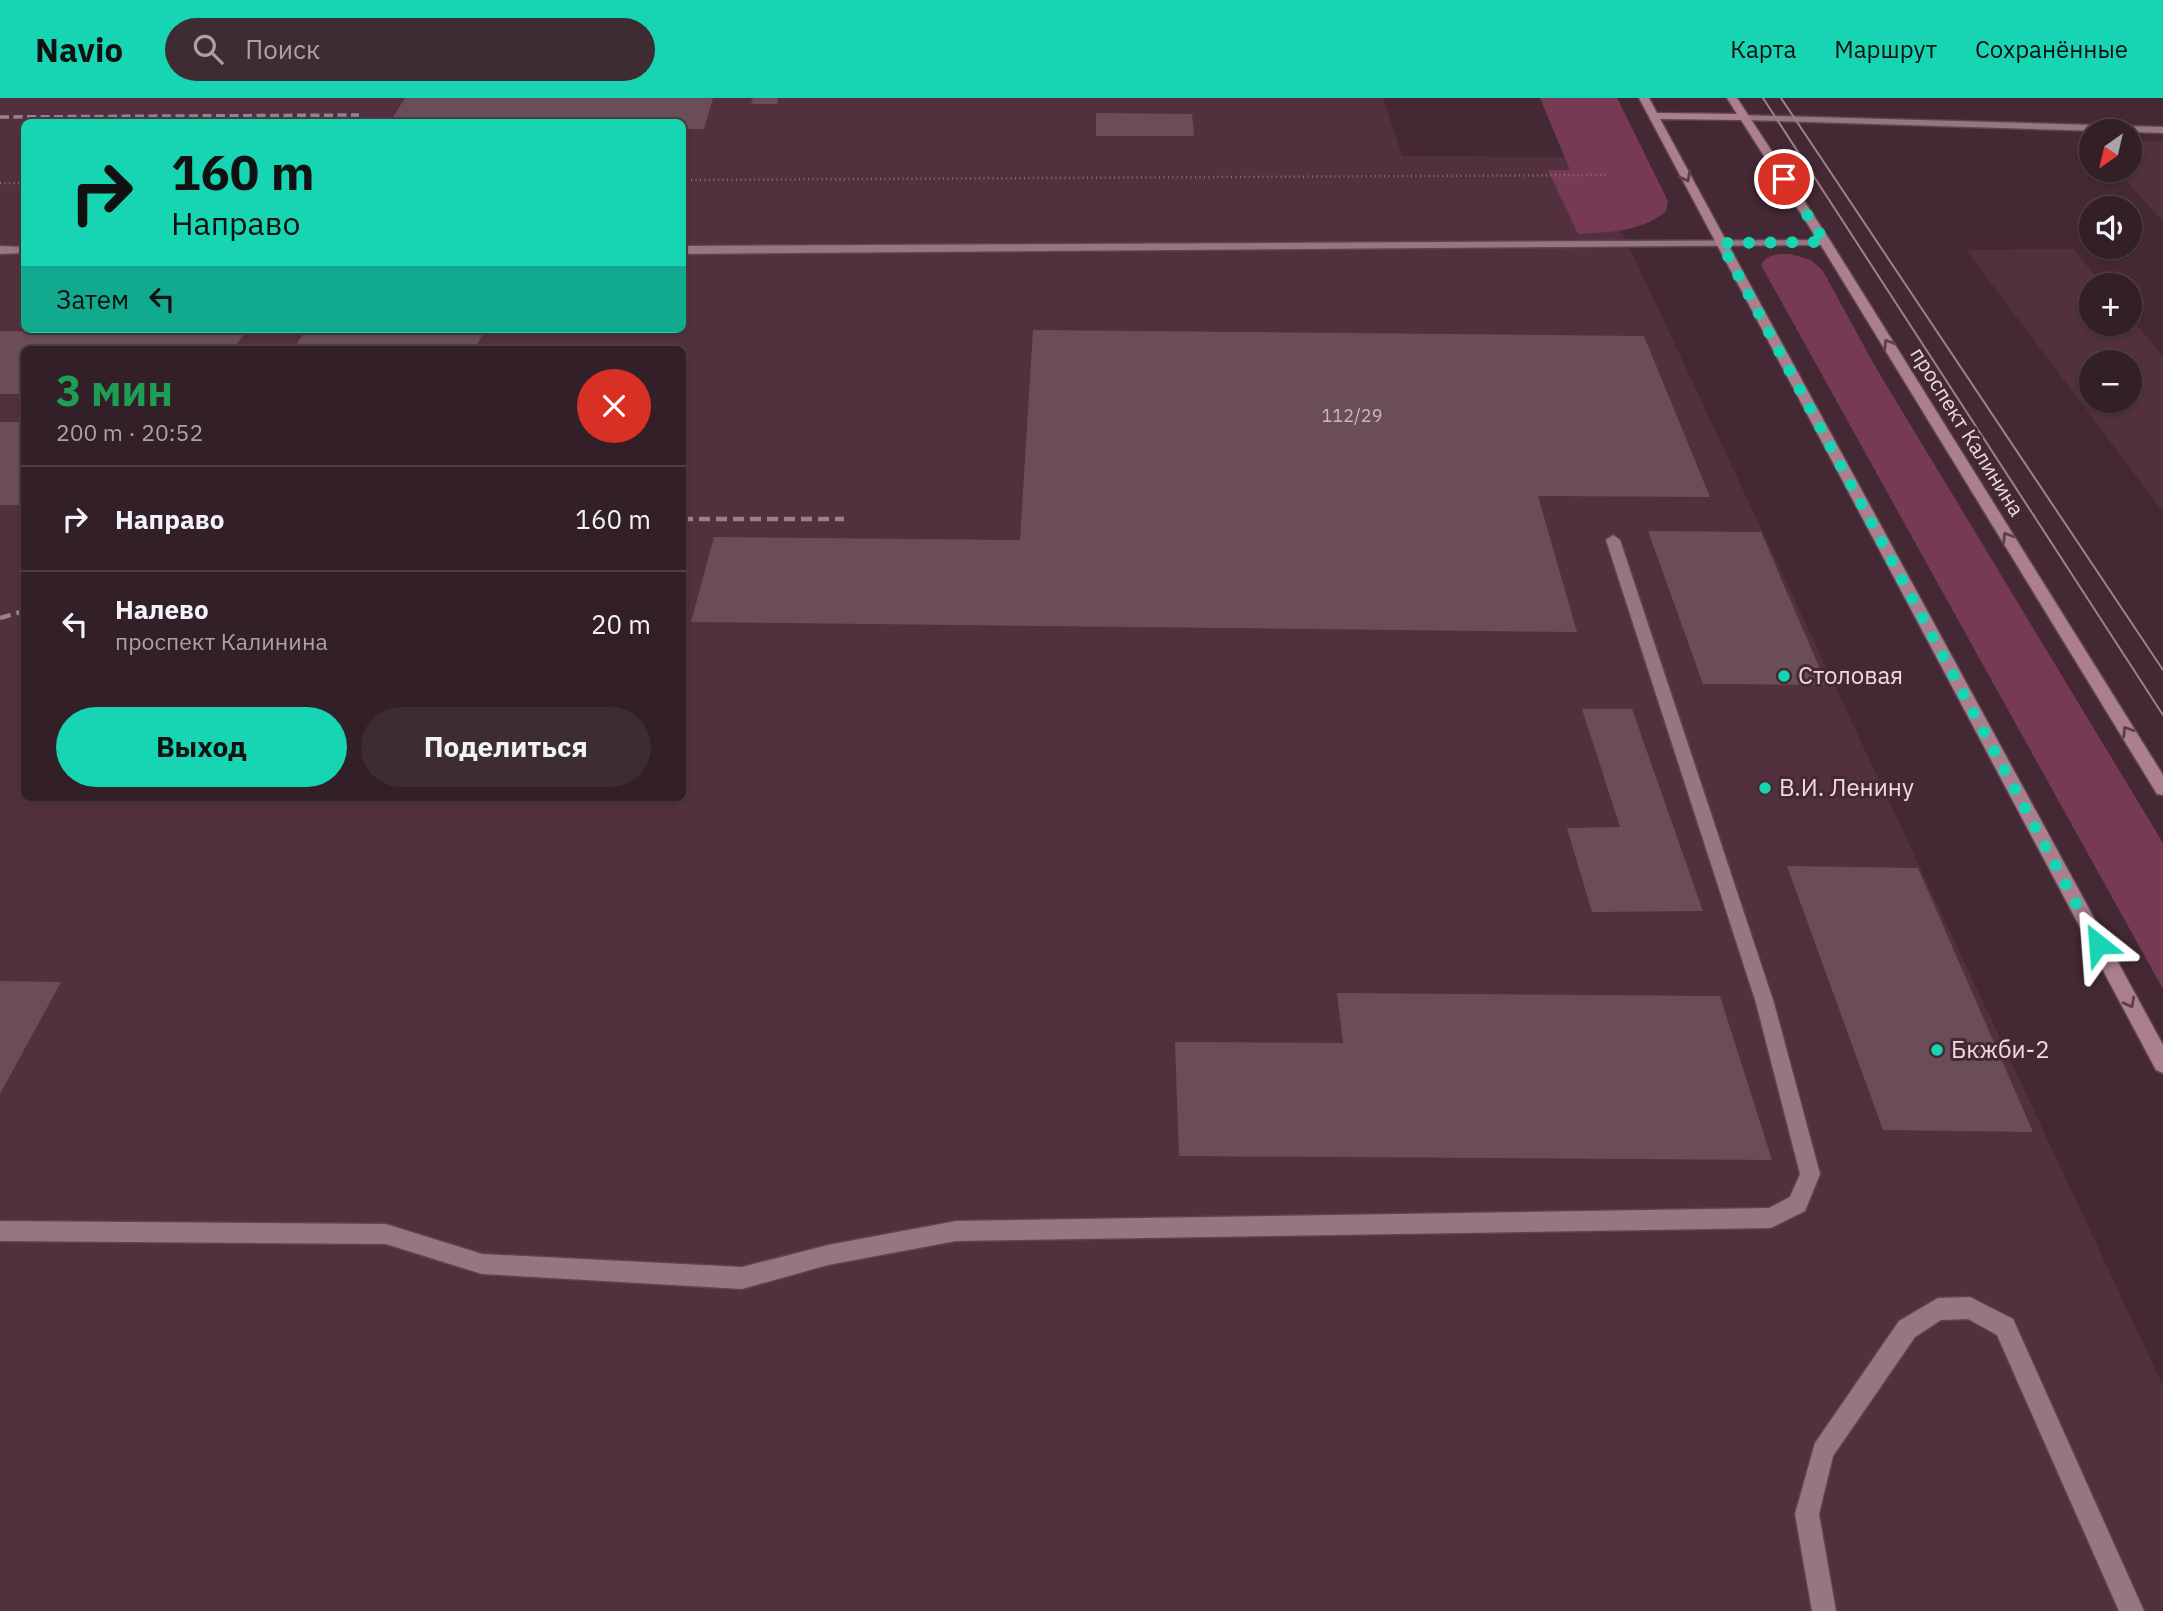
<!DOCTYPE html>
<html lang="ru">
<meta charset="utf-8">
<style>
body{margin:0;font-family:"IBM Plex Sans",sans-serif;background:#3e2c33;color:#f1f3f6;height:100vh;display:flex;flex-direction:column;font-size:26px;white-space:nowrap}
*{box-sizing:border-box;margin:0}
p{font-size:23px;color:#a9a2a7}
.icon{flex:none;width:38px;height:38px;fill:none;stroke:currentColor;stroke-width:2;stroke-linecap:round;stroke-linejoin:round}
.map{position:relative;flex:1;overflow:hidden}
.side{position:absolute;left:21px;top:248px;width:665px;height:455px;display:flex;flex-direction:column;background:#331f27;border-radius:10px;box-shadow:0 2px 5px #0004,0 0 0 2px #4e3d44}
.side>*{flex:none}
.hud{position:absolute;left:21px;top:21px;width:665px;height:214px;border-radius:10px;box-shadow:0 2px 5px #0004,0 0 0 2px #4e3d44;background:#17d5b2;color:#111;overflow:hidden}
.needle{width:46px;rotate:214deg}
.controls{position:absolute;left:2079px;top:21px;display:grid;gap:14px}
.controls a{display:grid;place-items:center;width:63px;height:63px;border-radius:50%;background:#331f27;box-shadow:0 2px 5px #0004,0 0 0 2px #4e3d44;font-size:35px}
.pin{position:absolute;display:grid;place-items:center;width:60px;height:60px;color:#fff;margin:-30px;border:4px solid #fff;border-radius:50%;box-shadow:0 2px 7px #0007}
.me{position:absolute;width:77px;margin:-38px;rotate:332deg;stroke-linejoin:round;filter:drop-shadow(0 0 5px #0008)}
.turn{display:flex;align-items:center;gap:24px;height:147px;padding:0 35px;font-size:32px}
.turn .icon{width:91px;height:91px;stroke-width:2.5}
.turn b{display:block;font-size:49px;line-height:60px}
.then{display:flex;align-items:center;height:66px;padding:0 35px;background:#0003;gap:14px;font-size:26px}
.round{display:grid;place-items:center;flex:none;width:74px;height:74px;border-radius:37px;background:#3e2c33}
.overview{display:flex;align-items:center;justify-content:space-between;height:119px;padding:0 35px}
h1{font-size:42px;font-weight:700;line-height:52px;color:#1e9e55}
.action{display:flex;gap:14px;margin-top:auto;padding:14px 35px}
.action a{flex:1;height:80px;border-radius:42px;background:#17d5b2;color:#111;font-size:28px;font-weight:700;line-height:80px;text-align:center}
.action a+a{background:#3e2c33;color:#f1f3f6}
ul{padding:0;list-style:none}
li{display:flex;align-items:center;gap:21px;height:105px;padding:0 35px;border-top:2px solid #4e3d44}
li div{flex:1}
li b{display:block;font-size:26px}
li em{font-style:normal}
header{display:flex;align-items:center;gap:42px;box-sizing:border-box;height:98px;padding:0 35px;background:#17d5b2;color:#111}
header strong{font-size:33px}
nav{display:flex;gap:38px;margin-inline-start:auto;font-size:24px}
.search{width:490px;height:63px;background:#3e2c33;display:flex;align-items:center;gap:18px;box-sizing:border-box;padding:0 24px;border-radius:38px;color:#a9a2a7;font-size:26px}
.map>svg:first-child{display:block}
</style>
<header>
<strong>Navio</strong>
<div class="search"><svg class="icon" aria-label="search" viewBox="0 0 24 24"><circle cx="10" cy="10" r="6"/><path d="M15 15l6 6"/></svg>Поиск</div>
<nav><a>Карта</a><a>Маршрут</a><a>Сохранённые</a></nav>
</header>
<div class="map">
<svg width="2163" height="1513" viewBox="0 0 2163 1513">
<rect width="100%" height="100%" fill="#442934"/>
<g fill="#52303d" fill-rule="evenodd">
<path d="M 0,0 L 1383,0 L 1402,58 L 1587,59 L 2163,1288 L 2163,1513 L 0,1513 ZM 24,24 L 682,24 L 682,231 L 24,231 ZM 24,252 L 682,252 L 682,700 L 24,700 Z"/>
<path d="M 2130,43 L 2163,43 L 2163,124 L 2117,72 L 2130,72 Z"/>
<path d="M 2073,151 L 2103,187 L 2091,187 L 2091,226 L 2130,226 L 2130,219 L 2163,258 L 2163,414 L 1966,152 ZM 2130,264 L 2130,303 L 2091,303 L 2091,264 Z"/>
</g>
<g fill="#773a54">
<path d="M 1540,0 L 1617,0 L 1668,103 L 1666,113 C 1642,134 1609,134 1578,136 L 1548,72 L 1570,72 Z"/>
<path d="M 1791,156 L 1811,162 L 1823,173 L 1876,270 L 2163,745 L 2163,891 L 1761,167 C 1767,155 1780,156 1791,156 Z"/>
</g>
<g fill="#6a4d57">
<path d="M 405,0 L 713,0 L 704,31 L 682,31 L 682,24 L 390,24 Z"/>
<path d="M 753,0 L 778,0 L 777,6 L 751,6 Z"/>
<path d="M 1096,15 L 1192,16 L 1194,38 L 1096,38 Z"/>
<path d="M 307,231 L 486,231 L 474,252 L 292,252 Z"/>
<path d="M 1033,232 L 1644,238 L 1710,399 L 1538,398 L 1577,534 L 691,524 L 714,439 L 1020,442 Z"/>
<path d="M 0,233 L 244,236 L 233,252 L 24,252 L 24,296 L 0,296 Z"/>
<rect x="0" y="324" width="24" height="83"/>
<path d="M 1648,433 L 1761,434 L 1827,587 L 1703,586 Z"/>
<path d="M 1582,611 L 1632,611 L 1703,813 L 1592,814 L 1567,730 L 1620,729 Z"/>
<path d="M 1787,768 L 1918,770 L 2033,1034 L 1883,1032 Z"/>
<path d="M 0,883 L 61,884 L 0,996 Z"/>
<path d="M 1337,895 L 1720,898 L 1772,1062 L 1179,1058 L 1175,944 L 1343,945 Z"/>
</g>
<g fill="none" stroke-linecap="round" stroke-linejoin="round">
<g stroke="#5c454e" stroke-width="3">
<g id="service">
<path d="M 1829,142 L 1829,146 L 1825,147 L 682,156 L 682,148 Z"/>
<path d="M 0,148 L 24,149 L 24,155 L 0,156 Z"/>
<path d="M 1613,437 L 1620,442 L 1774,905 L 1820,1076 L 1805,1113 L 1771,1130 L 956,1143 L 828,1167 L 742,1191 L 482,1176 L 386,1146 L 0,1143 L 0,1123 L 386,1126 L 482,1156 L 742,1169 L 828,1147 L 956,1123 L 1769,1110 L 1790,1099 L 1800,1076 L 1756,905 L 1606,442 Z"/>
<path d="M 1970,1199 L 2013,1221 L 2144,1513 L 2119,1513 L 1997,1237 L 1968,1221 L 1941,1222 L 1915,1239 L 1833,1358 L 1819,1416 L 1836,1513 L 1812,1513 L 1795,1416 L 1815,1345 L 1899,1223 L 1938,1200 Z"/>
</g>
</g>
<g stroke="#5c454e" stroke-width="3">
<path id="minor" d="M 1740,17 L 2163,29 L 2163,35 L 1744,22 L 1740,21 Z"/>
</g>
<g stroke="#5c454e" stroke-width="3">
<path id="secondary" d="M 1639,0 L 1649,0 L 1657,15 L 1737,16 L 1727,0 L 1737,0 L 1831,144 L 2163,677 L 2163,697 L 2157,696 L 1819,144 L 1741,22 L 1660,21 L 2163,947 L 2163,975 L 2156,972 Z"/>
</g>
<g stroke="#887079" stroke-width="2.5" stroke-dasharray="1 3.5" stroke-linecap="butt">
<path d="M 682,82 L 1608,77"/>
<path d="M 0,85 L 24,85"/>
</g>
<use href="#service" fill="#967681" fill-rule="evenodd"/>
<use href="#minor" fill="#967681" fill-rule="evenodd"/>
<use href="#secondary" fill="#ac7f8f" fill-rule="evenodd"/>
<g stroke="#98828a" stroke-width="2">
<path d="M 1763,0 L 2163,617"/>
<path d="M 1781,0 L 2163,572"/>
</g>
<path stroke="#98828a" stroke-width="3.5" stroke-dasharray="9 4.5" stroke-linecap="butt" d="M 0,19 L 359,17"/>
<g stroke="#98828a" stroke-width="4.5" stroke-dasharray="11 6" stroke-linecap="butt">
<path d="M 682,421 L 844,421"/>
<path d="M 0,520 L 24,513"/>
</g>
</g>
<defs><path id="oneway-chevron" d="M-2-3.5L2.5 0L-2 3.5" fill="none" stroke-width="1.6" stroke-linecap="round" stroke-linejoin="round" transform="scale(1.75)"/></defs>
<g stroke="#5e3e4b">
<use href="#oneway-chevron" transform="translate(1686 79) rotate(62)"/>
<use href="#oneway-chevron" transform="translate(1888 246) rotate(-122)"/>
<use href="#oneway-chevron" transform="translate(2007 439) rotate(-122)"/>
<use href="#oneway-chevron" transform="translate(2127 633) rotate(-122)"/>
<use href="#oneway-chevron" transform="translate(2130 905) rotate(62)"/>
</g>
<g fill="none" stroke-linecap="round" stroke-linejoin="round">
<path stroke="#17d5b2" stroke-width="12" stroke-dasharray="0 21.6" d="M 1784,81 L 1825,144 L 1721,145 L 2098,846"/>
</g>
<g fill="#17d5b2" stroke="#442934" stroke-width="2.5">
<circle cx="1784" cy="578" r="7"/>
<circle cx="1765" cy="690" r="7"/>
<circle cx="1937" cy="952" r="7"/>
</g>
<g text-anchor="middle" stroke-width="6" stroke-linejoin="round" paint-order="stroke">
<g font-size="18" fill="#ccb7be">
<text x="1352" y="324">112/29</text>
</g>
<g font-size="21" fill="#ecdae0" stroke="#442934">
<text transform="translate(1967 334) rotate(58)" y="7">проспект Калинина</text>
</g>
<g font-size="24" fill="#ecdae0" stroke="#442934" text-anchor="start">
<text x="1798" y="586">Столовая</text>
<text x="1779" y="698">В.И. Ленину</text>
<text x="1951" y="960">Бкжби-2</text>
</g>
</g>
</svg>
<div class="controls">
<a><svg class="needle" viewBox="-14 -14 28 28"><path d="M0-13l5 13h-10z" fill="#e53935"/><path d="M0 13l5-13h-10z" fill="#a9a2a7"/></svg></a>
<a><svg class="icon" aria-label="sound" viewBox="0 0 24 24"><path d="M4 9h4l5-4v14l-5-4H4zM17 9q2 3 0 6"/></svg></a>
<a>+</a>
<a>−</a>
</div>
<div class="pin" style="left:1784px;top:81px;background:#d93025"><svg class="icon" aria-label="arrive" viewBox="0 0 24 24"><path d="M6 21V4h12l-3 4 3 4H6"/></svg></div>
<svg class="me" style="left:2098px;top:846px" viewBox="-20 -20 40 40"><path d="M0-17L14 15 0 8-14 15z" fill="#17d5b2" stroke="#fff" stroke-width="4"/></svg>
<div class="hud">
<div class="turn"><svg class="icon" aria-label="right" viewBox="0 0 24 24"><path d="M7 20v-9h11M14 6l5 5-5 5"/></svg><div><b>160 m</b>Направо</div></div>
<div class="then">Затем<svg class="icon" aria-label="left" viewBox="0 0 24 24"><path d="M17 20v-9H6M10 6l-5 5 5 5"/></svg></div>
</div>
<section class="side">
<div class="overview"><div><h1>3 мин</h1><p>200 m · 20:52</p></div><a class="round" style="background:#d93025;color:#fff"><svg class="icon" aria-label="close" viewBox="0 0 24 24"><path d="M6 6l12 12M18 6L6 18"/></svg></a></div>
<ul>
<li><svg class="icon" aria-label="right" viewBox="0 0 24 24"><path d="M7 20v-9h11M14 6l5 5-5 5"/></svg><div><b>Направо</b></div><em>160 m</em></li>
<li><svg class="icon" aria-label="left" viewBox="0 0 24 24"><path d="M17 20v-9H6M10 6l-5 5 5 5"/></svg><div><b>Налево</b><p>проспект Калинина</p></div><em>20 m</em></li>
</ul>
<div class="action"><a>Выход</a><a>Поделиться</a></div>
</section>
</div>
